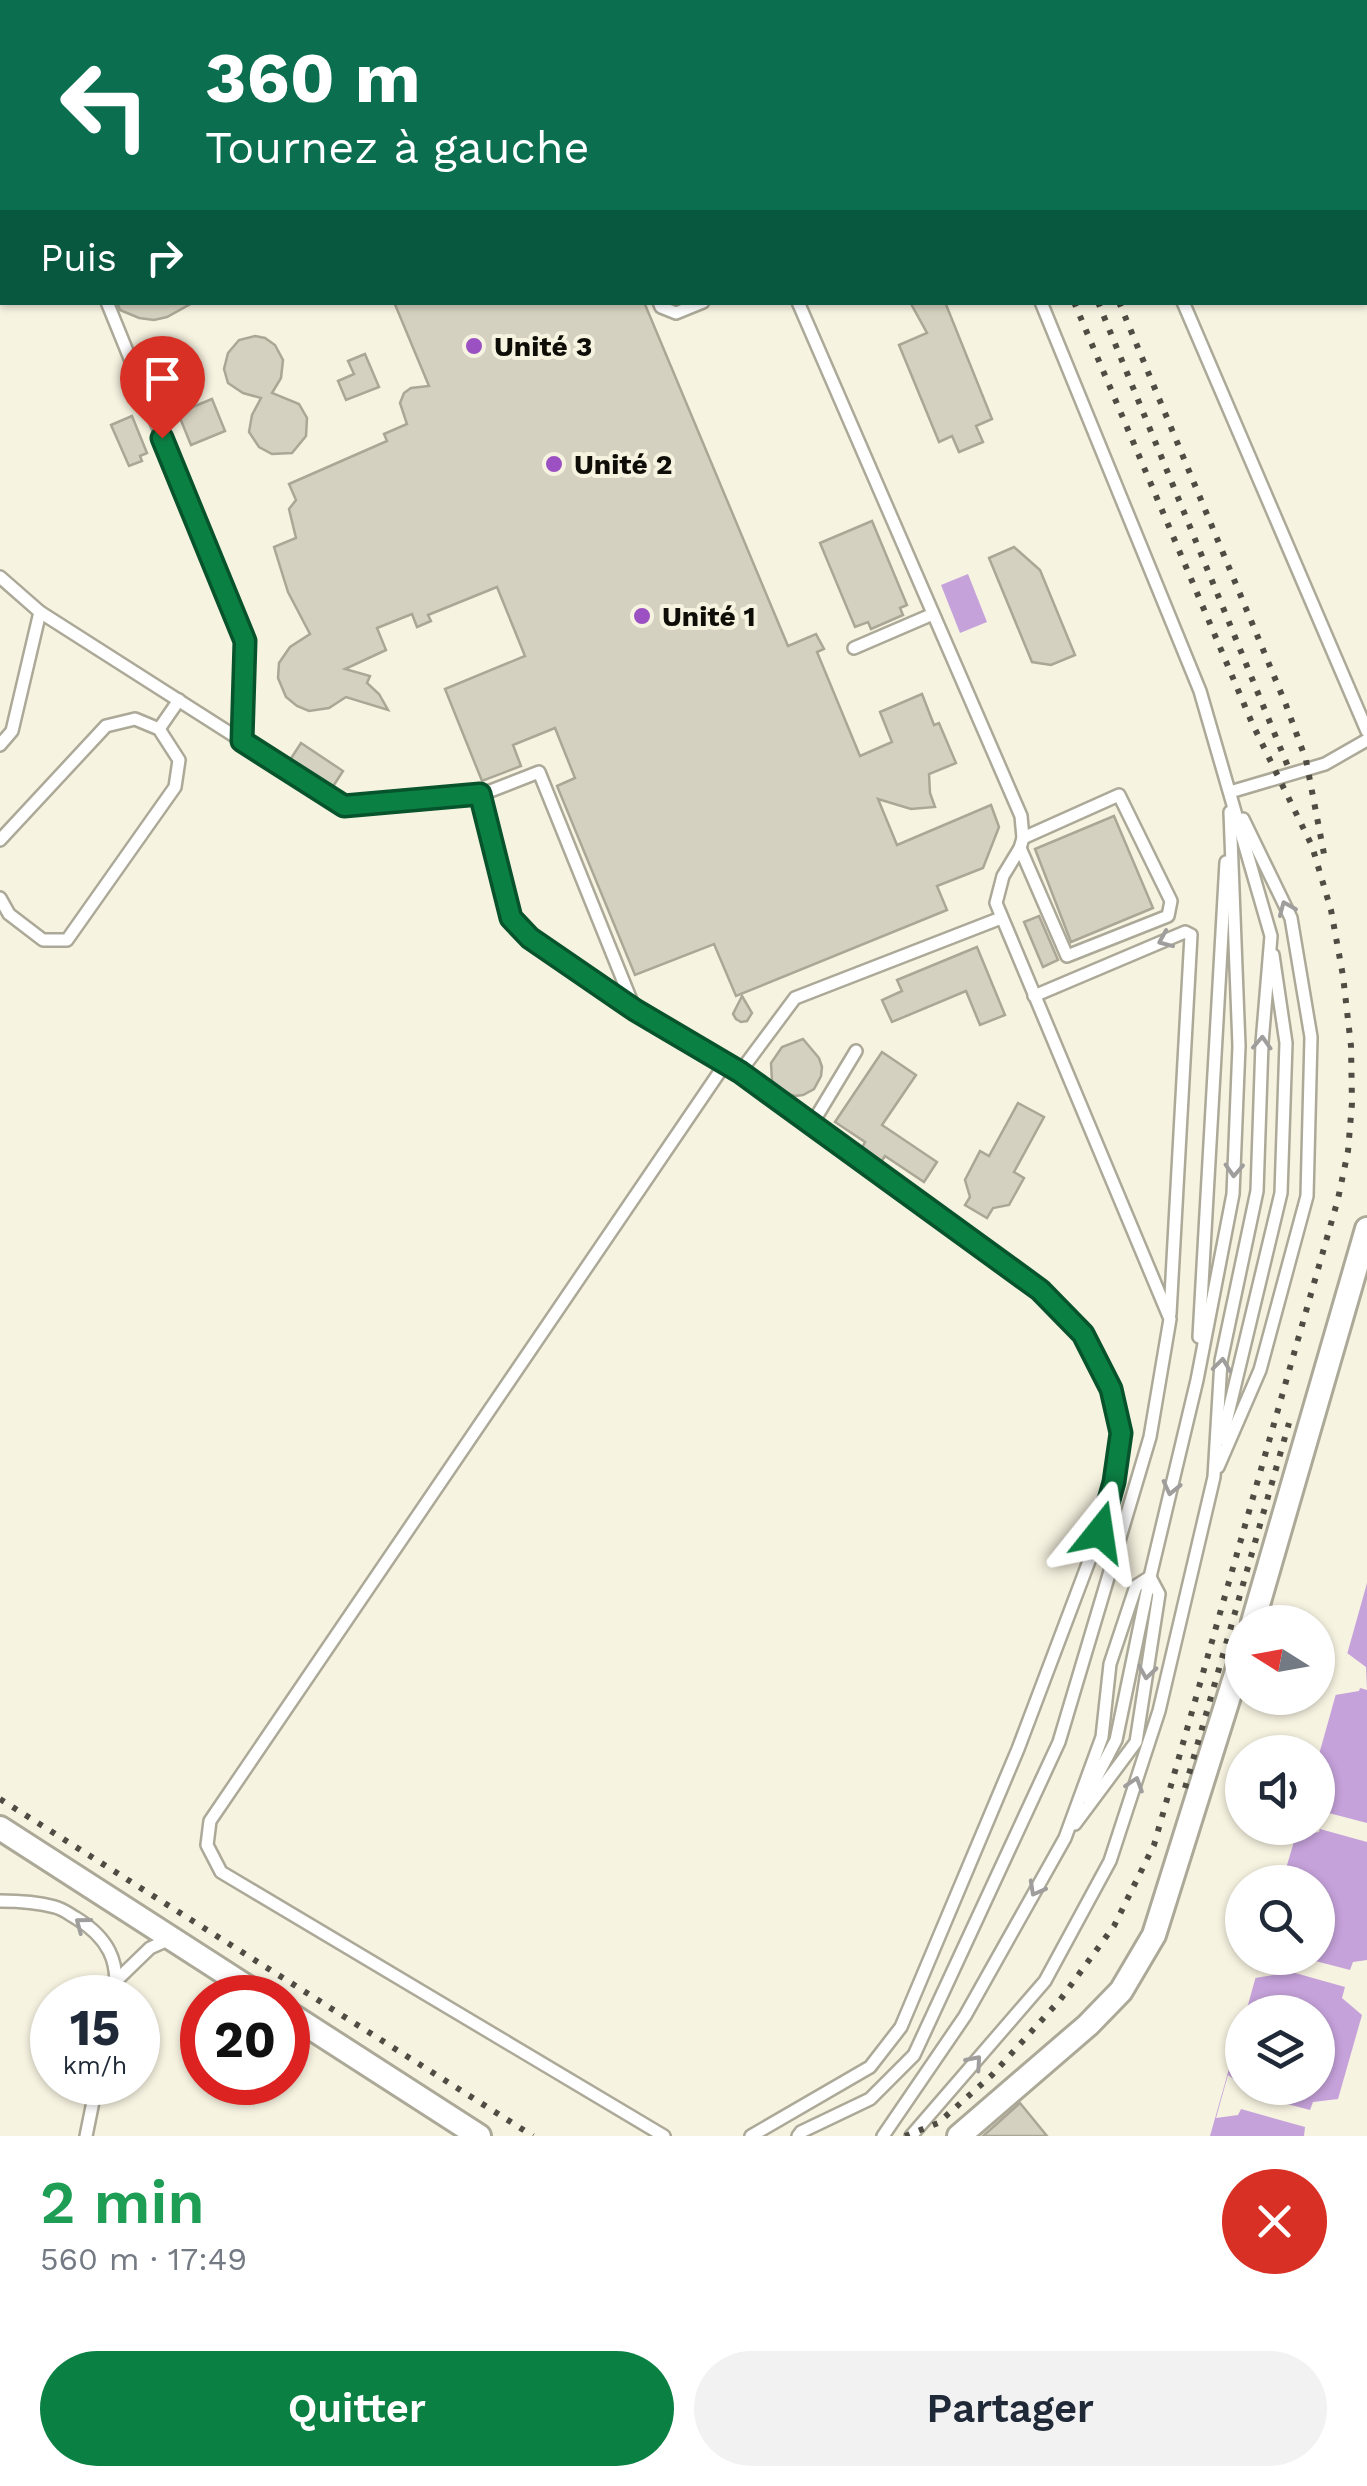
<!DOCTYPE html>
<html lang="fr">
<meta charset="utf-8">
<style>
body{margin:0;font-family:"Work Sans",sans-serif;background:#f2f2f3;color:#1f2937;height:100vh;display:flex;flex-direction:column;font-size:38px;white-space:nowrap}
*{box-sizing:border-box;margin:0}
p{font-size:32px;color:#747a83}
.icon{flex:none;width:55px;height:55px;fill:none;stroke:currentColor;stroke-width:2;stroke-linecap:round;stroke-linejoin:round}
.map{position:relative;height:2136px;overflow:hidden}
.drawer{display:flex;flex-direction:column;background:#fff;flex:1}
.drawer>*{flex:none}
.top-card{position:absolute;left:0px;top:0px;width:1368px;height:305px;box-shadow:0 2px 8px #0004;background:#0b6e4f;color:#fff;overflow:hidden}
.needle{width:65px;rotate:281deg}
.buttons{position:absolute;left:1225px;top:1605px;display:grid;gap:20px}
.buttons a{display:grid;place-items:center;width:110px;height:110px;border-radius:50%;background:#fff;box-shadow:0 2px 8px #0004;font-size:50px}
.speed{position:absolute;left:30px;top:1975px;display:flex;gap:20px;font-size:50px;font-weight:700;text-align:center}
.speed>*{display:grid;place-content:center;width:130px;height:130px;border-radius:50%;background:#fff;box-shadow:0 2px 8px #0004;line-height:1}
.speed small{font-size:25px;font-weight:400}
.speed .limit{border:15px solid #d22;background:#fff;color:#111}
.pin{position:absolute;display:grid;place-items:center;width:85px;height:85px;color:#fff;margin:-102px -42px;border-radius:50% 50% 50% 0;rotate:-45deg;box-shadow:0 0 10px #0007}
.pin .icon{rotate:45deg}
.me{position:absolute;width:110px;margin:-55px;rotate:15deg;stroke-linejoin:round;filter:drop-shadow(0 0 8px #0008)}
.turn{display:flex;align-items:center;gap:35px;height:210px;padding:0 40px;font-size:45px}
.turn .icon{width:130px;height:130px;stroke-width:2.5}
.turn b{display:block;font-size:70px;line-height:85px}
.then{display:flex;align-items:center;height:95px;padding:0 40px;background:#0003;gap:20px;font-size:38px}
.round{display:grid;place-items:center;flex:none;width:105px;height:105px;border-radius:52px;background:#f2f2f3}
.headline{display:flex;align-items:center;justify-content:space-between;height:170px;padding:0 40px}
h1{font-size:60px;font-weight:600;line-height:75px;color:#1e9e55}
.cta{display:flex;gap:20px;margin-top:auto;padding:20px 40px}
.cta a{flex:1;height:115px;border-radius:60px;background:#0b8043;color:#fff;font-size:40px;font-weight:600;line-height:115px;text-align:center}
.cta a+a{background:#f2f2f3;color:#1f2937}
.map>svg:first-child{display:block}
</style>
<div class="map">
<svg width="1367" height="2136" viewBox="0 0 1367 2136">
<rect width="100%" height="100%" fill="#f7f3e1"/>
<g fill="#c5a2da">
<path d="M 968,574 L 987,622 L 960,633 L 941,585 Z"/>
<path d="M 1367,1583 L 1367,2136 L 1210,2136 L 1242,2023 L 1242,2088 L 1318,2088 L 1318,2012 L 1246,2012 L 1261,1958 L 1318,1958 L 1318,1882 L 1282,1882 L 1298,1828 L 1318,1828 L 1318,1758 Z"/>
</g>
<g fill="#f7f3e1">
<path d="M 1347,1653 L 1366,1667 L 1367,1690 L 1360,1688 L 1359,1691 L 1335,1695 Z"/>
<path d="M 1318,1801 L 1326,1808 L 1325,1812 L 1367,1823 L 1367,1842 L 1320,1829 L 1319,1832 L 1295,1836 L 1298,1828 L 1318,1828 Z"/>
<path d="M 1261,1958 L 1304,1958 L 1350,1970 L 1353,1962 L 1367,1960 L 1367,2136 L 1304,2136 L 1305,2127 L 1241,2109 L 1238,2115 L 1216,2118 L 1228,2075 L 1242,2085 L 1242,2088 L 1246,2088 L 1245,2093 L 1310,2110 L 1313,2102 L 1338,2099 L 1362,2015 L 1342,1998 L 1345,1987 L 1281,1969 L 1279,1974 L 1255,1978 Z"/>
</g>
<g fill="#d5d1c0" stroke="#aba796" stroke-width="2.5">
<path d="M 117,302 L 194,302 L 167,317 L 154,320 L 139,318 L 120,310 Z"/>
<path d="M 394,302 L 644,302 L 788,646 L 816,634 L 824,649 L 817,652 L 860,756 L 892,742 L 880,712 L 922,694 L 934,725 L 939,723 L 956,763 L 929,774 L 930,793 L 935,807 L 911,809 L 878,799 L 897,845 L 991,805 L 999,827 L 983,868 L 937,886 L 947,910 L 736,996 L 714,944 L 635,975 L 557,786 L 575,778 L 555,728 L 513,745 L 521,766 L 482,781 L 445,689 L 525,656 L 497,587 L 428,615 L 431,621 L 417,627 L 412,614 L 377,628 L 386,650 L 345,669 L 370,676 L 367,683 L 379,694 L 388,710 L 346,697 L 329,708 L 309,711 L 297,706 L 286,697 L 278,678 L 279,663 L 290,647 L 310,634 L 288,592 L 274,547 L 296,538 L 289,509 L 296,500 L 289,484 L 387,441 L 384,434 L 407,424 L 400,403 L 404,393 L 411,388 L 429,386 Z"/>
<path d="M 910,302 L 945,302 L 992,419 L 976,426 L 983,442 L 959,452 L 952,436 L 939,442 L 899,345 L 927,333 Z"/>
<path d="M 255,336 L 265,338 L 275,345 L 283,360 L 281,378 L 272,393 L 299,404 L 307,418 L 306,436 L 292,453 L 272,454 L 259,447 L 249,432 L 252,415 L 261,398 L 243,393 L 228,383 L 224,369 L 228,353 L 239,340 Z"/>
<path d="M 365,354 L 379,387 L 346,400 L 338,381 L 354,374 L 348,361 Z"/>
<path d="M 212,399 L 225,431 L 191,445 L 178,413 Z"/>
<path d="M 132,416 L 147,453 L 140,456 L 142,461 L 129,466 L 111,425 Z"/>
<path d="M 872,521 L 907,605 L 900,608 L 903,615 L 871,629 L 868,622 L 855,627 L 820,543 Z"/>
<path d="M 1014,547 L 1040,570 L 1075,655 L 1051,665 L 1032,662 L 989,558 Z"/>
<path d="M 301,743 L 343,771 L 332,788 L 290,760 Z"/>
<path d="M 1114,816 L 1153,908 L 1071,942 L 1035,849 Z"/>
<path d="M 1039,916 L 1058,960 L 1043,967 L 1024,922 Z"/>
<path d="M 977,947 L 1005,1015 L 980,1025 L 966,991 L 892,1022 L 882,1000 L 902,991 L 897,980 Z"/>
<path d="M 742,996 L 752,1013 L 747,1021 L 741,1022 L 736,1019 L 733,1014 Z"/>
<path d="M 803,1039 L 819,1058 L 822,1067 L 821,1076 L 814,1089 L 803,1095 L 795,1096 L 785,1093 L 772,1081 L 771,1063 L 782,1047 Z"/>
<path d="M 882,1052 L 916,1075 L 882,1125 L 937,1162 L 924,1182 L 885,1156 L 881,1162 L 862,1148 L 865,1142 L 835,1122 Z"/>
<path d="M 1018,1103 L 1044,1117 L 1014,1172 L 1024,1178 L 1009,1205 L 993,1208 L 987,1218 L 965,1205 L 970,1197 L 965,1180 L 980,1151 L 989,1156 Z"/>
<path d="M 1020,2103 L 1047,2136 L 983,2136 L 1000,2121 Z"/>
</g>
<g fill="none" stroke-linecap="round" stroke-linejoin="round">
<g stroke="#aca998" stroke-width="16">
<g id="lane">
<path d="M 542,0 L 543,2"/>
<path d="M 671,0 L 672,2"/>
<path d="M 916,0 L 917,2"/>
<path d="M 1053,0 L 1054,2"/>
<path d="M 13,2 L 19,0"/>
<path d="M 0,7 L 2,6"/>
<path d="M 0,38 L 2,44"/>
<path d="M 107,302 L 245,641 L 242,741"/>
<path d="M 659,302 L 661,307 L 676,313 L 703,302"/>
<path d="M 1183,302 L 1367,731"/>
<path d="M 0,577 L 40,612 L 344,806 L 480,795 L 539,772 L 635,1010 L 740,1072 L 795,998 L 1001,918"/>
<path d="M 854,648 L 933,614"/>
<path d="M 159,729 L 179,700"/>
<path d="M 0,745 L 12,731 L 40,612"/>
<path d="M 1230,792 L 1325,764 L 1367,740"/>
<path d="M 480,795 L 511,918 L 530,938 L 634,1009"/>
<path d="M 0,840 L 106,726 L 135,719 L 159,729 L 179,760 L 175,787 L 67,940 L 43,940 L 9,914 L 0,898"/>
<path d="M 1020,848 L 1067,956 L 1168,916 L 1171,901 L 1119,795 L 1023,838"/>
<path d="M 1034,996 L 1185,932 L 1191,935 L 1170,1314"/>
<path d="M 740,1072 L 812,1124 L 856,1051"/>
<path d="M 1199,1337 L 1226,862"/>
<path d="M 1222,1439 L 1281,1193 L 1286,1043 L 1273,955"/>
<path d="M 1218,1467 L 1260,1370 L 1307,1196 L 1311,1037 L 1291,918 L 1243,819"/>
<path d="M 1086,1797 L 1116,1740 L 1150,1577"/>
<path d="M 1075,1824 L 1136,1742 L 1159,1594 L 1150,1577"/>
<path d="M 0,1901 C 19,1901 37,1902 55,1907 C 63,1909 69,1914 76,1918 C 107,1937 121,1961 114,1998"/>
<path d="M 118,1979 L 150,1948 L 170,1939"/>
<path d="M 86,2136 L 97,2082"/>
<path d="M 664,2136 L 221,1872 L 207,1845 L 210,1821 L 725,1064"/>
<path d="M 751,2136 L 870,2067 L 901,2027 L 1018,1749 L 1100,1532 L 1114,1482 L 1121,1433 L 1111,1389 L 1083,1335 L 1041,1290 L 812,1124"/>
<path d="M 798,2136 L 801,2132 L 870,2099 L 914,2055 L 1059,1742 L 1150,1437 L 1170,1319 L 996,903 L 1003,876 L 1020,848 L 1023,838 L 1021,816 L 798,302"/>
<path d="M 883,2136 L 965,2016 L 1065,1838 L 1102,1737 L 1110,1664 L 1136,1586 L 1150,1577 L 1197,1380 L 1233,1194 L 1239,1046 L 1230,812"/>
<path d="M 911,2136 L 1045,1981 L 1110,1861 L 1159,1711 L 1214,1477 L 1221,1361 L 1257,1191 L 1262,1043 L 1271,936 L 1200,691 L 1041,302"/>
</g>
</g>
<g stroke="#aca998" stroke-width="28">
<g id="street">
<path d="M 1253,1622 L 1367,1229"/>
<path d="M 0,1828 L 264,1998"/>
<path d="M 288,2013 L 479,2136"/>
<path d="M 959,2136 L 1088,2025 L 1121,1991 L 1154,1935 L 1242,1655"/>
</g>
</g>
<use href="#lane" stroke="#fff" stroke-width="11"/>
<use href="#street" stroke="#fff" stroke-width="22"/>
<g stroke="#4e4c43" stroke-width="6" stroke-dasharray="5 10" stroke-linecap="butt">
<path d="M 946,0 L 947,2"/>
<path d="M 972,0 L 973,2"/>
<path d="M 993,0 L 994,2"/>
<path d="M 1098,302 L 1289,769"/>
<path d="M 1119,302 L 1286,705 L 1306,760 L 1324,854"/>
<path d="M 1185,1788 L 1289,1423"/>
<path d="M 0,1799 L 533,2136"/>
<path d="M 905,2136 L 938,2123 L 992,2075 L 1060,2000 L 1114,1926 L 1154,1845 L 1338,1199 L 1348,1151 L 1352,1103 L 1351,1046 L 1343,976 L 1331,910 L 1312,846 L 1252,723 L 1074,302"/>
</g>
</g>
<defs><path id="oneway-chevron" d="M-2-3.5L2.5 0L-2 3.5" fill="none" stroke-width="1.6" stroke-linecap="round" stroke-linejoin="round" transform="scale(2.5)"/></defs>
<g stroke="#9f9e9c">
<use href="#oneway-chevron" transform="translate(1286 908) rotate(-113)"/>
<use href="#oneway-chevron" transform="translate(1165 940) rotate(157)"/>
<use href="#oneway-chevron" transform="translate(1262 1043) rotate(-87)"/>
<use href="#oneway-chevron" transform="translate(1234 1170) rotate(93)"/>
<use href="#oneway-chevron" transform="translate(1222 1365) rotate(-83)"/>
<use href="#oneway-chevron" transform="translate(1171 1488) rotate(103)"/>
<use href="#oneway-chevron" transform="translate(1147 1672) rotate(99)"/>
<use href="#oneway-chevron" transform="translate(1135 1784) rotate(-72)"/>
<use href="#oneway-chevron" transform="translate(1036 1889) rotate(119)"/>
<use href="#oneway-chevron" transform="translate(82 1924) rotate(-143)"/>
<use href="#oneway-chevron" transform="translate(975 2062) rotate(-49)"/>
</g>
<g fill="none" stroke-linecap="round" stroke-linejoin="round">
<g stroke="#07532c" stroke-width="25">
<path id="route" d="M 162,438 L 245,641 L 242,741 L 344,806 L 480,794 L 511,918 L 530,938 L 635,1010 L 740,1072 L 1040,1290 L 1083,1334 L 1111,1389 L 1121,1433 L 1114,1482 L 1100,1532"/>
</g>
<use href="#route" stroke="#0b8043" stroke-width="18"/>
</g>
<g fill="#9c51c3" stroke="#f7f3e1" stroke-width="4">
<circle cx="474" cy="346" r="10"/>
<circle cx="554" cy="464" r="10"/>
<circle cx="642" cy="616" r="10"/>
</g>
<g text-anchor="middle" stroke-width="8" stroke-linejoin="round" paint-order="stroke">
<g font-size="28" font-weight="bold" fill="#0e0d07" stroke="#f7f3e1" text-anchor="start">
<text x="494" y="356">Unité 3</text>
<text x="574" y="474">Unité 2</text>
<text x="662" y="626">Unité 1</text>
</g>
</g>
</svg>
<div class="buttons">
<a><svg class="needle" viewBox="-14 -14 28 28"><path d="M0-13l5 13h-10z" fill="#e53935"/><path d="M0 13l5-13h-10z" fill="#747a83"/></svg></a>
<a><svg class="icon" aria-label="sound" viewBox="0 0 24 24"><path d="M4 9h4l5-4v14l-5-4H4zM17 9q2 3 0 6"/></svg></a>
<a><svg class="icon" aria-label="search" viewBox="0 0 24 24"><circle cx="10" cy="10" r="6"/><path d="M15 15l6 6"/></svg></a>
<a><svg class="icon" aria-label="layers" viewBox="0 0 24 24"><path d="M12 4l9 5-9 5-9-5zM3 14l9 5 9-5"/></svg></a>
</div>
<div class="speed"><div>15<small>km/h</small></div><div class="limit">20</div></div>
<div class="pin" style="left:162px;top:438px;background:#d93025"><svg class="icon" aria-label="arrive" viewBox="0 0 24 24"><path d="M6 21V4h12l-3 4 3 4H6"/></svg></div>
<svg class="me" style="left:1100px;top:1532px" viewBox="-20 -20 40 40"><path d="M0-17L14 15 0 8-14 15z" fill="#0b8043" stroke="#fff" stroke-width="4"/></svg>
<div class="top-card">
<div class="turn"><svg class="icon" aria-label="left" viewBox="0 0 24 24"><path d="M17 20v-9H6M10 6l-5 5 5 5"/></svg><div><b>360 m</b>Tournez à gauche</div></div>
<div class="then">Puis<svg class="icon" aria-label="right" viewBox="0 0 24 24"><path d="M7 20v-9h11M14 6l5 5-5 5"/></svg></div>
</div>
</div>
<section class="drawer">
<div class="headline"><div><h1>2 min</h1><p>560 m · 17:49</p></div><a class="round" style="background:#d93025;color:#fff"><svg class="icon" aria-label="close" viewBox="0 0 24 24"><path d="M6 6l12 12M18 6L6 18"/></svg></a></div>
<div class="cta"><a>Quitter</a><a>Partager</a></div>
</section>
